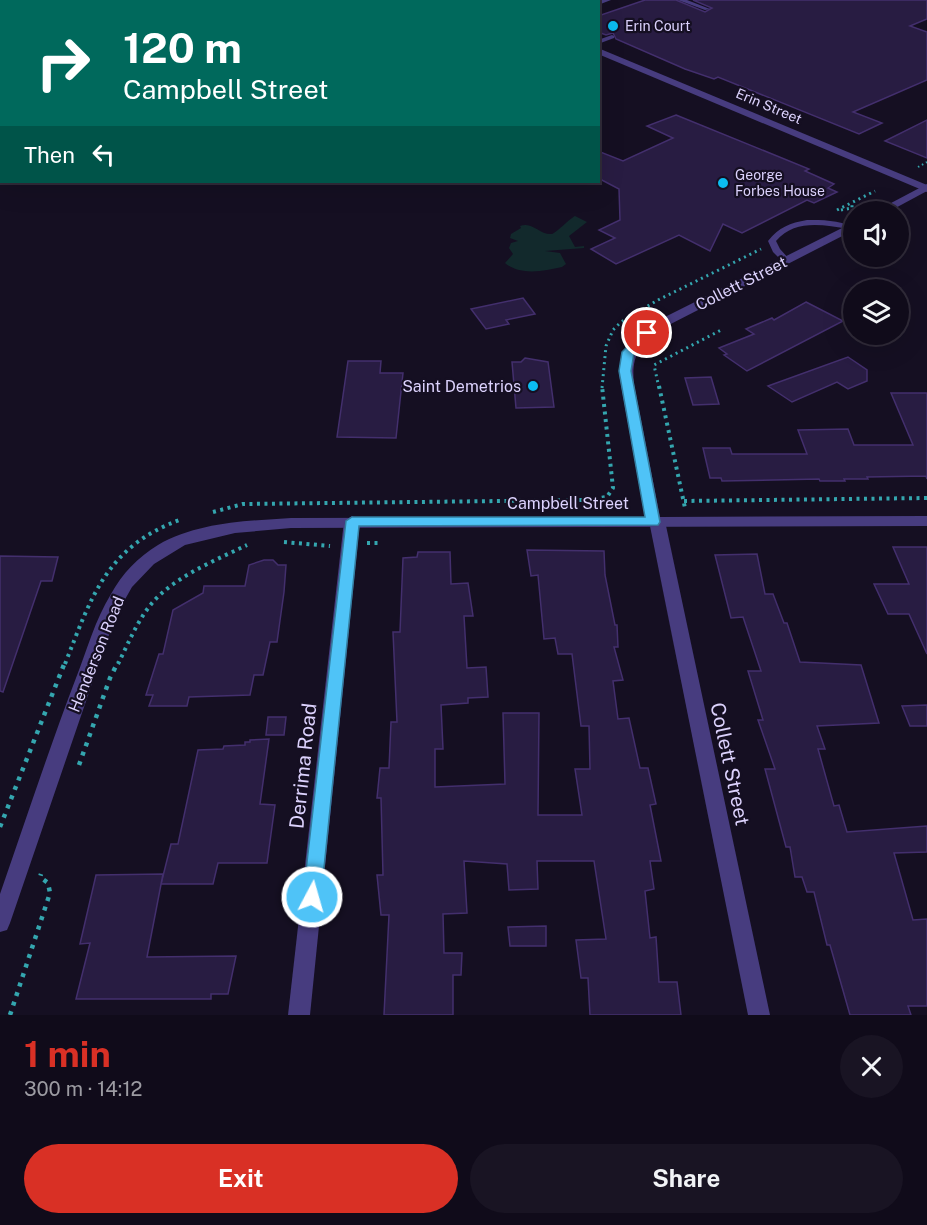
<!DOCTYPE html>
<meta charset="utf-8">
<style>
body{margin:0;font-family:"Public Sans",sans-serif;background:#191423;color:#f1f3f6;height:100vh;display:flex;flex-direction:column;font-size:22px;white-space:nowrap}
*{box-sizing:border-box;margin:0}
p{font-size:20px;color:#9c9ba2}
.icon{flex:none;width:33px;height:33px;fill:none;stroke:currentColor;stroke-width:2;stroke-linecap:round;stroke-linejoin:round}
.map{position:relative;height:1015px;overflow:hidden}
.details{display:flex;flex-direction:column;background:#100b1a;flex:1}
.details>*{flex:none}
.banner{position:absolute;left:0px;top:0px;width:600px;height:183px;box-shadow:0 6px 24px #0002,0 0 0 2px #302b39;background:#00695c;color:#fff;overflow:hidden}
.controls{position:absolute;left:843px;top:201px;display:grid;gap:12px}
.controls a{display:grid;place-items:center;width:66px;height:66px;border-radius:50%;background:#100b1a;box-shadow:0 6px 24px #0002,0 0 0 2px #302b39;font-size:30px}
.pin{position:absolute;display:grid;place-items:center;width:51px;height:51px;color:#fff;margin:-26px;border:3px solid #fff;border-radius:50%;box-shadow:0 2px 6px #0007}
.me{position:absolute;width:66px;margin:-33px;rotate:6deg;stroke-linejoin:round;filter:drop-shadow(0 0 4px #0008)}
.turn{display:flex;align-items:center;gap:21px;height:126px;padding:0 24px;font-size:27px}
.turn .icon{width:78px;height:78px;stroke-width:2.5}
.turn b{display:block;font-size:42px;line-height:51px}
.then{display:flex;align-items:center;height:57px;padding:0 24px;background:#0003;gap:12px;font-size:22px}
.round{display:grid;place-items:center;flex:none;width:63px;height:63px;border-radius:32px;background:#191423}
.summary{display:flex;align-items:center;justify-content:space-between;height:102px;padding:0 24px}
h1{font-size:36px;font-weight:700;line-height:45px;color:#d93025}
.action{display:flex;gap:12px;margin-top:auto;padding:12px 24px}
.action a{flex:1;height:69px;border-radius:36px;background:#d93025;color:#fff;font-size:24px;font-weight:700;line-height:69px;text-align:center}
.action a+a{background:#191423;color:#f1f3f6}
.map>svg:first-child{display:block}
</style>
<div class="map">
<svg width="927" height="1015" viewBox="0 0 927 1015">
<rect width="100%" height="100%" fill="#150f22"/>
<path fill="#12292c" d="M 575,216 L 587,222 L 569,236 L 575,247 L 584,246 L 584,248 L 545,251 L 560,253 L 566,264 L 562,267 C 544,271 520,276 505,263 L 513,254 L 509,248 L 511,243 L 518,241 L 510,238 L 511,234 L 521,228 L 520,226 C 533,221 539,235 552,234 C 556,233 568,220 575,216 Z"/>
<g fill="#281c42" stroke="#432f6d" stroke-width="1.5">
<path d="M 645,0 L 676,0 L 705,12 L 712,8 L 693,0 L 927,0 L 927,19 L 910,26 L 927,32 L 927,80 L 853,112 L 882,123 L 859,134 L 718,77 L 714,79 L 685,69 L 616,39 L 613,33 L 606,35 L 598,32 L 598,16 Z"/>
<path d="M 676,115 L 809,169 L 805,171 L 834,184 L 828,188 L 837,192 L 814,203 L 807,200 L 742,233 L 723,224 L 710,251 L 679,235 L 616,264 L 591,249 L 615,238 L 599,230 L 620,220 L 619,189 L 598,178 L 598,151 L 623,161 L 673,138 L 647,126 Z"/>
<path d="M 927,120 L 927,158 L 885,141 Z"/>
<path d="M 523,298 L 535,314 L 506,320 L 509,324 L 486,329 L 471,309 Z"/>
<path d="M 806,302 L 843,321 L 747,371 L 724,355 L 727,354 L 719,348 L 754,334 L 746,329 L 772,318 L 774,320 Z"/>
<path d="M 848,357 L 867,370 L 867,381 L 848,389 L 837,382 L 792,402 L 768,386 Z"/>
<path d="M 525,358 L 548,362 L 554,407 L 516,408 L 512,362 L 521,362 Z"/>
<path d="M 348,361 L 381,361 L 380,373 L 403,373 L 396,438 L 337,437 Z"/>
<path d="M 711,377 L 719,404 L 693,405 L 685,378 Z"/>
<path d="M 891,393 L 927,393 L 927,479 L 926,476 L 867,477 L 868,479 L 844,479 L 845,481 L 820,481 L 819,479 L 722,481 L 721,478 L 710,478 L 703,448 L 730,448 L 732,454 L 807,454 L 798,430 L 848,429 L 854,445 L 913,445 Z"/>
<path d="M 893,547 L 927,547 L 927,654 L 909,614 L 888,614 L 874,584 L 909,584 Z"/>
<path d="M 527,550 L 604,551 L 605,575 L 615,625 L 617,625 L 618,647 L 614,647 L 623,680 L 613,681 L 618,719 L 629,718 L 640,768 L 648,768 L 656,804 L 650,805 L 661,861 L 650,861 L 654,889 L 645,891 L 650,938 L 656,937 L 659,982 L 677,982 L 681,1015 L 590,1015 L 588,978 L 581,978 L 576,940 L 606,939 L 594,861 L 537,861 L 538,889 L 509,890 L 507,864 L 464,861 L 467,913 L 443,914 L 444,953 L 462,953 L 461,975 L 453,975 L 453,1015 L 384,1015 L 389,915 L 381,915 L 377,875 L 383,875 L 381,798 L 377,798 L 380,768 L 389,768 L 391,722 L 397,722 L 393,632 L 400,632 L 403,558 L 417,557 L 418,552 L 450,552 L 451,584 L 468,583 L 473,616 L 464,616 L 467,668 L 486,667 L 488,697 L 468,698 L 468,703 L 441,705 L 443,749 L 435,749 L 435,787 L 505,784 L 503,713 L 539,713 L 538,815 L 582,815 L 575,769 L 590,769 L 589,726 L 581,726 L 572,654 L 558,654 L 555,638 L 544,639 L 538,575 L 531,576 Z"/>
<path d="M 757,554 L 765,594 L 773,594 L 784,623 L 787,623 L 800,662 L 861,665 L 879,723 L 817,726 L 825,749 L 818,749 L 834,806 L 839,805 L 847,832 L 927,826 L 927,852 L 894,853 L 913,920 L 927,919 L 927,1006 L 908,1006 L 911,1015 L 850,1015 L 830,945 L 827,945 L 814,892 L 807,892 L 802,877 L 795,877 L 790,847 L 786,847 L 765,769 L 775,769 L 758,720 L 763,720 L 748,671 L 761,671 L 743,617 L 731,618 L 715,555 Z"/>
<path d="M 0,556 L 58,557 L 52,581 L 41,581 L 3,692 L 0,691 Z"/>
<path d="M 264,560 L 273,560 L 278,565 L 286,565 L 284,592 L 277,642 L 270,642 L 263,675 L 254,675 L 250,695 L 189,697 L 187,706 L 149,706 L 153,695 L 146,695 L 159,654 L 163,654 L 173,610 L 203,593 L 204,586 L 245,586 L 249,565 Z"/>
<path d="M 927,705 L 927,726 L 910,726 L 902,706 Z"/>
<path d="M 268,717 L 286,717 L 284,735 L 266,735 Z"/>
<path d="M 269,739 L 260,804 L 275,805 L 267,863 L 218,863 L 213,884 L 161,884 L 171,844 L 178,844 L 198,750 L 223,749 L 224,746 L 245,745 L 245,742 L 250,742 L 250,740 Z"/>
<path d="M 163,874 L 147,957 L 236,956 L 228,994 L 211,994 L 211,999 L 76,999 L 90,943 L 80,944 L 96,875 Z"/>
<path d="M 546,926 L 546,946 L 510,946 L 508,927 Z"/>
</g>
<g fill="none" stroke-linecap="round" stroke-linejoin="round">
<g stroke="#34a6af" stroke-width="2" stroke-dasharray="1.5 3" stroke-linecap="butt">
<path d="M 0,91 L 2,88"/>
<path d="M 918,167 L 927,162"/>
</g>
<g stroke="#34a6af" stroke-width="3" stroke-dasharray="2 4" stroke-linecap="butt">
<path d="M 837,210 L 875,191"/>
<path d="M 841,210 L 852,208 L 852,202"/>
<path d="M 602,388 L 606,346 L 613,330 L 621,322 L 658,300 L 761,249"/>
<path d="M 659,388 L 654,365 L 723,329"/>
</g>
<g stroke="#34a6af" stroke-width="4" stroke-dasharray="3 4.5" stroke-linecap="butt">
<path d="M 659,386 L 685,508"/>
<path d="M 684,501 L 927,498"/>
<path d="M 213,512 L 243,504 L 586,500 L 607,497 L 613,488 L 602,386"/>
<path d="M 284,542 L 330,546"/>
<path d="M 367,543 L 379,543"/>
<path d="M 65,664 C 92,595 107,546 182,519"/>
<path d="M 118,664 C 130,640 141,611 162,593 C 186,572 218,559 247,545"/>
</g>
<g stroke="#34a6af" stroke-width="4.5" stroke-dasharray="4 6" stroke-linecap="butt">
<path d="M 79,765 L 110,678 L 118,662"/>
<path d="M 0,827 L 65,662"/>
<path d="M 10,1015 L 50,893 L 48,883 L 40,877 L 41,874"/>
</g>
<g fill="#473c7f" fill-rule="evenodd">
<path d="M 253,0 L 312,0 L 310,2 L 250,2 Z"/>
<path d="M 363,0 L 372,0 L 359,2 Z"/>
<path d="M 678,0 L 687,0 L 710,9 L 705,10 Z"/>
<path d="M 612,35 L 614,36 L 614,38 L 598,44 L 598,40 Z"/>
<path d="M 807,220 C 821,220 840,220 852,227 L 848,229 C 823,225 795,219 776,241 L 780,249 L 790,260 L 789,262 L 783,262 L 773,252 L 768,241 C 779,227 790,223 807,220 Z"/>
</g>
<g fill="#473c7f" fill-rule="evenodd">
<path d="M 473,0 L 483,0 L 484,2 L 474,2 Z"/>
<path d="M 599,0 L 611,0 L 598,5 L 598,2 L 595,2 Z"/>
<path d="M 598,48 L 927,185 L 927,192 L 598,54 Z"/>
<path d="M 352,516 L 360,521 L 310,1015 L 288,1015 L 344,521 Z"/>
<path d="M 657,516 L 665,521 L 770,1015 L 748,1015 L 649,521 Z"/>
</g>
<g fill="#473c7f" fill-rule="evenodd">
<path d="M 927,184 L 927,191 L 888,212 L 874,212 Z"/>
<path d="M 854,222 L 854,230 L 659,330 C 639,345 631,357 634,384 L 660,517 L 927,516 L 927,526 L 291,528 L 235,533 L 185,545 L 154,564 L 132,587 L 119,610 L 107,640 L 10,923 L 7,930 L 0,932 L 0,894 C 25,822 49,749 76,678 C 87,650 95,620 111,594 C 122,574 138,557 158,545 C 198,522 247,521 291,518 L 645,517 L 619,374 C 620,350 632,338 651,324 Z"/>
</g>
</g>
<path fill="#4fc3f7" stroke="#337fa1" stroke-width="1.5" d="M 647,329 L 653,333 L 634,353 L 631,371 L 660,522 L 658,525 L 359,526 L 321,897 L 318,903 L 312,905 L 305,903 L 303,897 L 346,521 L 352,517 L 645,517 L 619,371 L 622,352 L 643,330 Z"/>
<g fill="#0bbcf0" stroke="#150f22" stroke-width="2">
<circle cx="613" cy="26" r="6"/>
<circle cx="723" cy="183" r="6"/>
<circle cx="533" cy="386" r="6"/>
</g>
<g text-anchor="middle" stroke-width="4.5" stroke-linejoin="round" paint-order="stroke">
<g font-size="14" fill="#dcd2fd" stroke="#150f22" text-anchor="start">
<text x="625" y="31">Erin Court</text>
<text x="735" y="180">George<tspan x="735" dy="16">Forbes House</tspan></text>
</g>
<g font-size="14" fill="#dcd2fd" stroke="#150f22">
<text transform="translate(769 106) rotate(23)" y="5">Erin Street</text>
</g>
<g font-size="16" fill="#dcd2fd" stroke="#150f22">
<text transform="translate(741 283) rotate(-27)" y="6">Collett Street</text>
<text x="568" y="509">Campbell Street</text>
<text transform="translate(96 654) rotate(-68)" y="6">Henderson Road</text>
</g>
<g font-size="16" fill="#dcd2fd" stroke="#150f22" text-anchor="end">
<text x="521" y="392">Saint Demetrios</text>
</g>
<g font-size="20" fill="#dcd2fd" stroke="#150f22">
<text transform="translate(730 764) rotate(78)" y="7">Collett Street</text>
<text transform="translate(303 766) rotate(-84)" y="7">Derrima Road</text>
</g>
</g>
</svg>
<div class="controls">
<a><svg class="icon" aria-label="sound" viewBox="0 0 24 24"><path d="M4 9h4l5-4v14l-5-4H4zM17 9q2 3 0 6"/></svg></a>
<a><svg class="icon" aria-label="layers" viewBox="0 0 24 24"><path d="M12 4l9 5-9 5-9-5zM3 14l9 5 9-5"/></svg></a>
</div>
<div class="pin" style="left:647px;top:333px;background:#d93025"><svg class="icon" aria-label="arrive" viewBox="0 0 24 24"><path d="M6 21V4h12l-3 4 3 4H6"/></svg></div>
<svg class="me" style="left:312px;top:897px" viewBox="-20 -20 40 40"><circle r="17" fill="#4fc3f7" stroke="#fff" stroke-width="3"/><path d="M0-11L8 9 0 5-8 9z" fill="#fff"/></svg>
<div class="banner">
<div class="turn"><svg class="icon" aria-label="right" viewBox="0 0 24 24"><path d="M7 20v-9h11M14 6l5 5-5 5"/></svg><div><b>120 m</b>Campbell Street</div></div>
<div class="then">Then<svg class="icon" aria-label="left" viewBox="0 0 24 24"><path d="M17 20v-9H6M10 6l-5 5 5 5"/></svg></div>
</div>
</div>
<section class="details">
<div class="summary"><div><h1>1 min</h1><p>300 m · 14:12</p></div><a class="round"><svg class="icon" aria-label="close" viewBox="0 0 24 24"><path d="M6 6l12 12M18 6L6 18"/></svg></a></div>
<div class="action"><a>Exit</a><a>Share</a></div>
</section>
